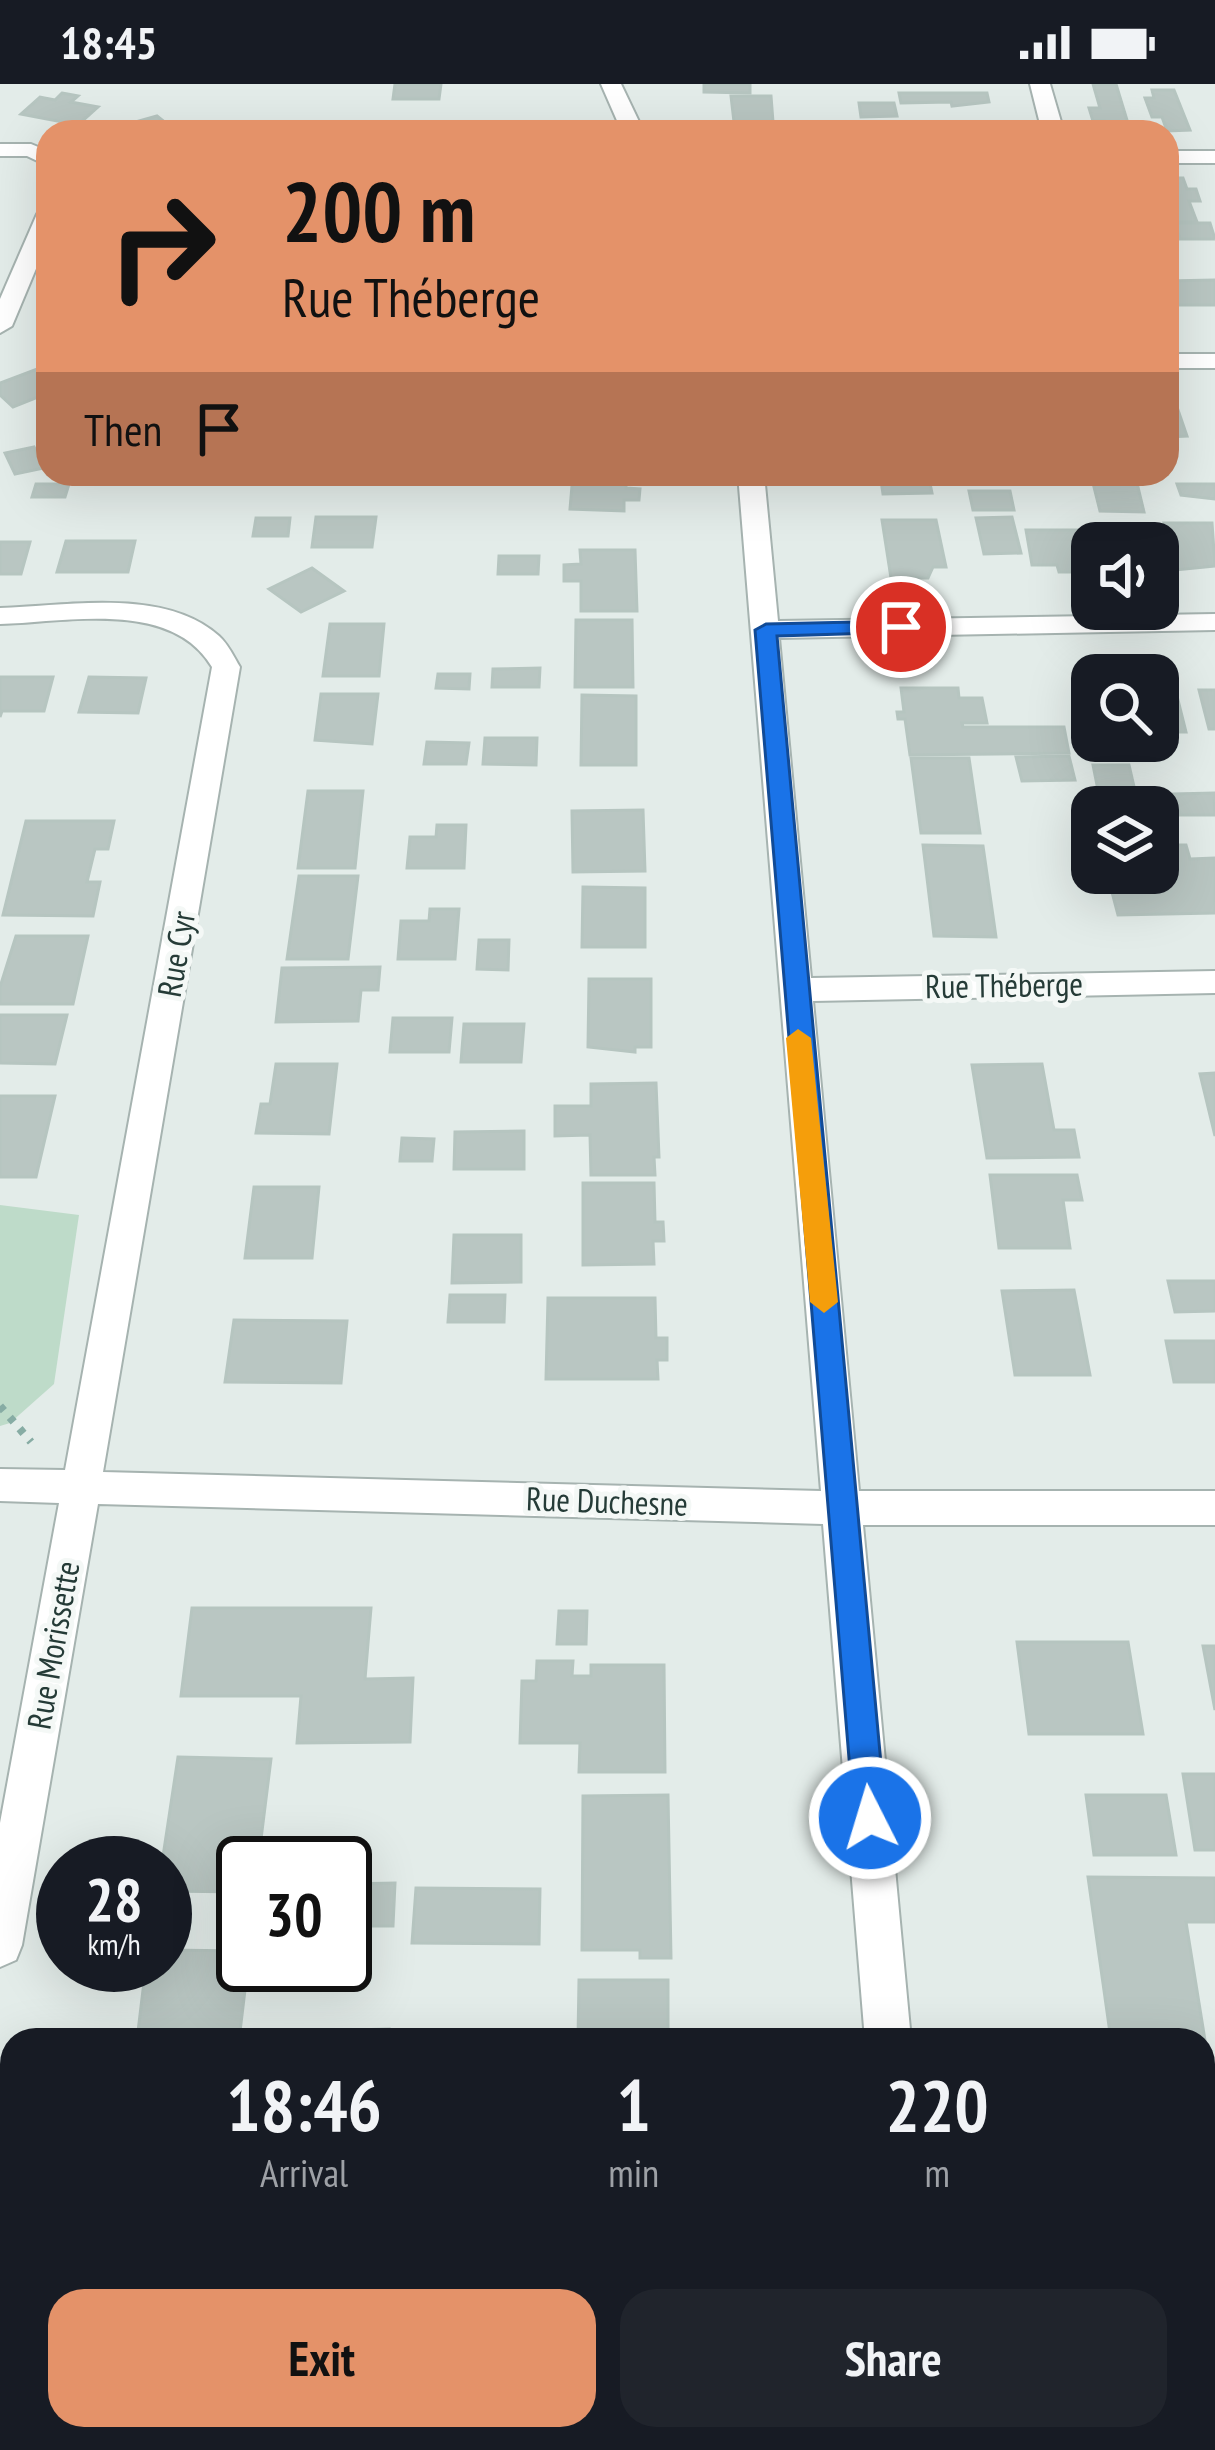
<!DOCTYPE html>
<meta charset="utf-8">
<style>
body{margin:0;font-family:"PT Sans Narrow",sans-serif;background:#20242c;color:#f1f3f6;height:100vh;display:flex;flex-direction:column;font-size:45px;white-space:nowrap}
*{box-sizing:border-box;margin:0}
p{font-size:39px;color:#9ea1a6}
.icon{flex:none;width:66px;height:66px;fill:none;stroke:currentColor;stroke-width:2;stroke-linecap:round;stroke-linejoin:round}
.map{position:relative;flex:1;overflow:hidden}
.side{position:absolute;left:0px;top:1944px;width:1215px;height:423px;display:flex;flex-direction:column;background:#171b24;border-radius:36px 36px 0 0;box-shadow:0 12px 48px #0002}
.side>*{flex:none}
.guide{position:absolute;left:36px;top:36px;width:1143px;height:366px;border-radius:36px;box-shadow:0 12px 48px #0002;background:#e49269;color:#111;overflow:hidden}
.fabs{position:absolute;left:1071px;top:438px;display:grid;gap:24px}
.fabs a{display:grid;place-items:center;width:108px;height:108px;border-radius:24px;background:#171b24;box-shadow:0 12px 48px #0002;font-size:60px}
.speed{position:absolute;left:36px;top:1752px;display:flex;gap:24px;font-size:60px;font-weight:700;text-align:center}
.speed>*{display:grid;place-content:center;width:156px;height:156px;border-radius:50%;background:#171b24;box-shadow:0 12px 48px #0002;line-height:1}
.speed small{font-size:30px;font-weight:400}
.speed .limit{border:6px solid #111;border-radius:18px;background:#fff;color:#111}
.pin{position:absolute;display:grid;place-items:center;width:102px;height:102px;color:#fff;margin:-51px;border:6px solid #fff;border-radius:50%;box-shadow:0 3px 12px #0007}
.me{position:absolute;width:132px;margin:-66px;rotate:355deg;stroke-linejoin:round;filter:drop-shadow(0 0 9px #0008)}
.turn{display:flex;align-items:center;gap:42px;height:252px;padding:0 48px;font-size:54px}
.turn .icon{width:156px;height:156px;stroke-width:2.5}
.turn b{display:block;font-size:84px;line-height:102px}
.then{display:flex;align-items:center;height:114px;padding:0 48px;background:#0003;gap:24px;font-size:45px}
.eta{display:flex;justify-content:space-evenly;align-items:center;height:204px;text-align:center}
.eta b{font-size:72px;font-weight:800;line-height:84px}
.action{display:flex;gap:24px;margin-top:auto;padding:24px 48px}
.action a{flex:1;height:138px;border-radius:36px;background:#e49269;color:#111;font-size:48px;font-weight:800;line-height:138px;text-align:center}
.action a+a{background:#20242c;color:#f1f3f6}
.status{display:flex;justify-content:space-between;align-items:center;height:84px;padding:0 60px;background:#171b24;direction:ltr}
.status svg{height:33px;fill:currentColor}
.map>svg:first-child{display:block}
</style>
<div class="status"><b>18:45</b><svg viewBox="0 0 49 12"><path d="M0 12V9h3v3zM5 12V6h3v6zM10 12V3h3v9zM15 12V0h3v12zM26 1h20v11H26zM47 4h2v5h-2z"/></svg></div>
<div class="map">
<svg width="1215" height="2366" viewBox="0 0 1215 2366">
<rect width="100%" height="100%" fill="#e3ece9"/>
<path fill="#bedbc9" d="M 0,1121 L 79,1131 L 54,1300 L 10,1339 L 0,1342 Z"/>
<g fill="#b9c6c2" stroke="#b6c5c0" stroke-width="3">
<path d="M 395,0 L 441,0 L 439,15 L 393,15 Z"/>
<path d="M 704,0 L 750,0 L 750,9 L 704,8 Z"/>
<path d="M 1093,0 L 1116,0 L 1130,46 L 1107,46 L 1104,37 L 1093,37 L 1089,24 L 1100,24 Z"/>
<path d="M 1152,6 L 1174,6 L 1190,46 L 1167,47 L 1162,33 L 1152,33 L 1145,14 L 1154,14 Z"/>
<path d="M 62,9 L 78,12 L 71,18 L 98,23 L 78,41 L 21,30 L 40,13 L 55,16 Z"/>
<path d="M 987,9 L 989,18 L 952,22 L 951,18 L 901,19 L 899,9 Z"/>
<path d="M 731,12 L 771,12 L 773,38 L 734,38 Z"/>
<path d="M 859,19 L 894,19 L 897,32 L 861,33 Z"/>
<path d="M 157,32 L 177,48 L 100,48 Z"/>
<path d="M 893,39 L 994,40 L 996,48 L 895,48 Z"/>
<path d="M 1167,94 L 1183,94 L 1187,105 L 1196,105 L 1200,117 L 1189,117 L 1197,138 L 1173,138 Z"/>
<path d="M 1175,139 L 1210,139 L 1215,155 L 1180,155 Z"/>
<path d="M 1215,196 L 1215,221 L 1167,221 L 1167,197 Z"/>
<path d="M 48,281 L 48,309 L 13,323 L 0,311 L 0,299 Z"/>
<path d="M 1167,323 L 1177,323 L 1187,352 L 1167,353 Z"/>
<path d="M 34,363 L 44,384 L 15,390 L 5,369 Z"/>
<path d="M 573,390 L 626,390 L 626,404 L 640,405 L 639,416 L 624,416 L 624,427 L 570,425 Z"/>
<path d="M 880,390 L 928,390 L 932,409 L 883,410 Z"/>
<path d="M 1093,399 L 1137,399 L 1144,428 L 1100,427 Z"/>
<path d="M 36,400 L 69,400 L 65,413 L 32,413 Z"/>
<path d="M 1177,400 L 1215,400 L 1215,415 L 1181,411 Z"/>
<path d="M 969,407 L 1010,407 L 1014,426 L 973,426 Z"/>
<path d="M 316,433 L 376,433 L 372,463 L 312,463 Z"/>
<path d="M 1012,433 L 1021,469 L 984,470 L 976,434 Z"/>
<path d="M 256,434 L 290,434 L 288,452 L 253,452 Z"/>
<path d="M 882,436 L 936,436 L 946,483 L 933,483 L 928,494 L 891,494 Z"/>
<path d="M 1164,439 L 1212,439 L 1215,482 L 1176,486 Z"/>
<path d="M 1026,446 L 1150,446 L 1153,459 L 1092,459 L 1092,488 L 1059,488 L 1057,481 L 1032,481 Z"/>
<path d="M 66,457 L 135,457 L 128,488 L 57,488 Z"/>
<path d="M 0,458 L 30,458 L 21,490 L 0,490 Z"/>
<path d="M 580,466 L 635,466 L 637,527 L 581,527 L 581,497 L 564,497 L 564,481 L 581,480 Z"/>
<path d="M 499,472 L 539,472 L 538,490 L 498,490 Z"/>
<path d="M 312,484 L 344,507 L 301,528 L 269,505 Z"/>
<path d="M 576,536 L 632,536 L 633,603 L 575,603 Z"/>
<path d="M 330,540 L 384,540 L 379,592 L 323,592 Z"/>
<path d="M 540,584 L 539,603 L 492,603 L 493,585 Z"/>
<path d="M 438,590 L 470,590 L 469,605 L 436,604 Z"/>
<path d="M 0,593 L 53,593 L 44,627 L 2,627 L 0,633 Z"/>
<path d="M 89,593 L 146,594 L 138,629 L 79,628 Z"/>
<path d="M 901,604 L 958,604 L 959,614 L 982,614 L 987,639 L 962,639 L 963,643 L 1064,643 L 1069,669 L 910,671 L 905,635 L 898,635 L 897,628 L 904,628 Z"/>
<path d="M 1158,604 L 1175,604 L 1186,648 L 1158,648 Z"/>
<path d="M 1199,606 L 1215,606 L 1215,645 L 1209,645 Z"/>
<path d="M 321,610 L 378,610 L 372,660 L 315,656 Z"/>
<path d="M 582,611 L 636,612 L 636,681 L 581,681 Z"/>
<path d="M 485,654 L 537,654 L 536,681 L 483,680 Z"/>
<path d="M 427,658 L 469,659 L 466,680 L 424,680 Z"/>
<path d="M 1069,672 L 1075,696 L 1022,697 L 1016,673 Z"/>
<path d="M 911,674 L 969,674 L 980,749 L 921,749 Z"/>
<path d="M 1093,681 L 1129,681 L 1135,707 L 1098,706 Z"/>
<path d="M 308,707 L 363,707 L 355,784 L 298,784 Z"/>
<path d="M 1214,709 L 1215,731 L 1180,731 L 1174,710 Z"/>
<path d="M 643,726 L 645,787 L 573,788 L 572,727 Z"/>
<path d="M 26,737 L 114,737 L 108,765 L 95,765 L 87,798 L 100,798 L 93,832 L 3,831 Z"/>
<path d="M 437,741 L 466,741 L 464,784 L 407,784 L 410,753 L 436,753 Z"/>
<path d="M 923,761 L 983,762 L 996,853 L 934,852 Z"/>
<path d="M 1158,761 L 1186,761 L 1190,775 L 1215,774 L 1215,829 L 1118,831 L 1107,789 L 1158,789 Z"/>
<path d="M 299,792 L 358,792 L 348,875 L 287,875 Z"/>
<path d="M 583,803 L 645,804 L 645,863 L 582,863 Z"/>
<path d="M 430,825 L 459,825 L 455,875 L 398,875 L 401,837 L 429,837 Z"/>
<path d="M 16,852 L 88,852 L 73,920 L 0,920 L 0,903 Z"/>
<path d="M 479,856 L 509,856 L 508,886 L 477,885 Z"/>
<path d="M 380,883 L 378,906 L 361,906 L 358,937 L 276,938 L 282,884 Z"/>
<path d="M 589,895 L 651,895 L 651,963 L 635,963 L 635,968 L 588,963 Z"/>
<path d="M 0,931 L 67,931 L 55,980 L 0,979 Z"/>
<path d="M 393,934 L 452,934 L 449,968 L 390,968 Z"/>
<path d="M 464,940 L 524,940 L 521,978 L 461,978 Z"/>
<path d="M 276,980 L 337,980 L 329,1050 L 256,1049 L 261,1020 L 270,1020 Z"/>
<path d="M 1042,980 L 1054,1046 L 1074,1046 L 1079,1073 L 987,1074 L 972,981 Z"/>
<path d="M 1215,989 L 1215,1052 L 1200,990 Z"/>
<path d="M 656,999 L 659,1073 L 654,1073 L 655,1091 L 591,1091 L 590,1051 L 555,1052 L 555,1022 L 591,1022 L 591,1000 Z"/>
<path d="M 0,1012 L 55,1012 L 36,1093 L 0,1093 Z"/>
<path d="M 524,1047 L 524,1085 L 454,1085 L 455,1048 Z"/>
<path d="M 402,1054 L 434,1055 L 432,1077 L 400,1077 Z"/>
<path d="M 990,1091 L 1077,1091 L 1082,1116 L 1063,1116 L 1070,1164 L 999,1164 Z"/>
<path d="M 583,1099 L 654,1099 L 655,1138 L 663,1138 L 664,1157 L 653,1157 L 654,1180 L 583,1181 Z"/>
<path d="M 254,1103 L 319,1103 L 312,1174 L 245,1174 Z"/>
<path d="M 454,1151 L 521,1151 L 521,1198 L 452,1199 Z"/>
<path d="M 1168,1197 L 1215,1197 L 1215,1227 L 1175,1228 Z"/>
<path d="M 1074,1206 L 1090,1291 L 1015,1291 L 1002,1207 Z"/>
<path d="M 450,1211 L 505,1211 L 504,1238 L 448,1238 Z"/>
<path d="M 548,1214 L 655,1214 L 656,1254 L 667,1254 L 667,1276 L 657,1276 L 658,1295 L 546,1295 Z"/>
<path d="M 234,1236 L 347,1237 L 341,1299 L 225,1298 Z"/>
<path d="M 1166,1257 L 1215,1257 L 1215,1298 L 1174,1298 Z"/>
<path d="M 192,1524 L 371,1524 L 365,1595 L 413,1594 L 410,1658 L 297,1659 L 301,1612 L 181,1612 Z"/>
<path d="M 559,1527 L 587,1527 L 586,1560 L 557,1560 Z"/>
<path d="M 1017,1558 L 1128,1558 L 1143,1650 L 1029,1650 Z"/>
<path d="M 1203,1562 L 1215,1562 L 1215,1626 Z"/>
<path d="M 537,1577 L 573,1577 L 572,1592 L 591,1592 L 591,1581 L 664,1581 L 665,1688 L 579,1688 L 580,1659 L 520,1659 L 522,1597 L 536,1597 Z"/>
<path d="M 178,1673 L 271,1675 L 258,1779 L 243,1779 L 243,1808 L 165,1807 L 162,1779 Z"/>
<path d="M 1183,1690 L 1215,1690 L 1215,1766 L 1195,1766 Z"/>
<path d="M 668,1711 L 671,1874 L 640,1874 L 640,1866 L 582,1866 L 583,1712 Z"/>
<path d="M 1086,1711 L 1166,1711 L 1176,1771 L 1094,1771 Z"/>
<path d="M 1088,1793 L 1215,1794 L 1215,1838 L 1186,1838 L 1208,1975 L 1203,1975 L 1203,1956 L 1111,1956 Z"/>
<path d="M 395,1799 L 393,1842 L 345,1842 L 345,1800 Z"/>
<path d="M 416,1804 L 540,1805 L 539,1860 L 412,1859 Z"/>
<path d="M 165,1866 L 243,1867 L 243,1881 L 248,1881 L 239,1956 L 137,1956 L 146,1881 L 165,1881 Z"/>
<path d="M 579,1896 L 668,1896 L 668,1956 L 578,1956 Z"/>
<path d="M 389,1945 L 388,1956 L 311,1956 L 312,1947 Z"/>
<path d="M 1203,2006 L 1215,2057 L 1215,2203 L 1203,2203 Z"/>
<path d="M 1203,2270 L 1215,2270 L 1215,2366 L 1172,2366 L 1171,2355 L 1203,2355 Z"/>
<path d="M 83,2355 L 189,2355 L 188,2366 L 81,2366 Z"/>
<rect x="578" y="2355" width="111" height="11"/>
</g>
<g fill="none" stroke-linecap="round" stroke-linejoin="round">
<g stroke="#a6b3b0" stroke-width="4">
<g id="minor">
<path d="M 601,0 L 621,0 L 644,48 L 622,48 Z"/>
<path d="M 1030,0 L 1050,0 L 1064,48 L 1042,48 Z"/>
<path d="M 0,60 L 31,60 L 48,67 L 48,82 L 27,72 L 0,72 Z"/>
<rect x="1167" y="67" width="48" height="12"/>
<path d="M 48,123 L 48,156 L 12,242 L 0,249 L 0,215 L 37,130 Z"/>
<rect x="1167" y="270" width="48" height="14"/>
<path d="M 738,390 L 764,390 L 778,537 L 1215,530 L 1215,546 L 779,554 L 811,894 L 1215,887 L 1215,909 L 813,917 L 859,1407 L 1215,1407 L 1215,1441 L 863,1441 L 911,1956 L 865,1956 L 823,1440 L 98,1420 L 22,1861 L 16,1876 L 0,1883 L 0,1739 L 59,1419 L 0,1417 L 0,1385 L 65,1386 L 212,583 C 172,515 67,538 0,540 L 0,524 C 66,522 165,503 219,552 C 228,560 234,573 240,583 L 103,1388 L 821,1407 Z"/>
<path d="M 895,2355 L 947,2355 L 948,2366 L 896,2366 Z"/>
</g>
</g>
<path stroke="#87aca4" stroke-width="8" stroke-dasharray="6 9" stroke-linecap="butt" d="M 0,1322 L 31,1358"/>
<use href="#minor" fill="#fff" fill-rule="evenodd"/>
</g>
<path fill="#1a73e8" stroke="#114b97" stroke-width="3" d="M 901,537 L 911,543 L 908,548 L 777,552 L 886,1734 L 882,1745 L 870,1750 L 858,1745 L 854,1734 L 755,546 L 766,540 Z"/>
<path fill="#f59e0b" d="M 798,945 L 811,954 L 838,1218 L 824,1229 L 810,1218 L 786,954 Z"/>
<g text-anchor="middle" stroke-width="10" stroke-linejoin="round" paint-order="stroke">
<g font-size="33" fill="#253b37" stroke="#f4f8f6">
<text transform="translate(176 870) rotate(-80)" y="12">Rue Cyr</text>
<text transform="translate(1004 901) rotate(-1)" y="12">Rue Théberge</text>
<text transform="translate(607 1417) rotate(2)" y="12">Rue Duchesne</text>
<text transform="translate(53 1561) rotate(-80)" y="12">Rue Morissette</text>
</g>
</g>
</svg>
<div class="fabs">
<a><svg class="icon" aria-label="sound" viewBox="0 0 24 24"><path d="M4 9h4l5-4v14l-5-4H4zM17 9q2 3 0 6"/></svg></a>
<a><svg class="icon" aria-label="search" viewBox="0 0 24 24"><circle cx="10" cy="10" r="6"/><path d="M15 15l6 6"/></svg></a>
<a><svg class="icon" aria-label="layers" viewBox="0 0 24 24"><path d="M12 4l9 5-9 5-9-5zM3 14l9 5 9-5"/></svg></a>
</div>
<div class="speed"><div>28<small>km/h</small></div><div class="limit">30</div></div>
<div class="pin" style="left:901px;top:543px;background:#d93025"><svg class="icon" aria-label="arrive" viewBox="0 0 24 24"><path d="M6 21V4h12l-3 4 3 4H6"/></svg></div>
<svg class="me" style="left:870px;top:1734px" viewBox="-20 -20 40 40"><circle r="17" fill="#1a73e8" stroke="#fff" stroke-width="3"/><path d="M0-11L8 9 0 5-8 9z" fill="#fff"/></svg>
<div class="guide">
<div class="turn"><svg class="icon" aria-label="right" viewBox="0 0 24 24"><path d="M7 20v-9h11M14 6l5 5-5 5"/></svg><div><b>200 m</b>Rue Théberge</div></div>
<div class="then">Then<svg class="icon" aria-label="arrive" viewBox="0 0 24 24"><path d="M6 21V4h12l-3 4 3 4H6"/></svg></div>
</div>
<section class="side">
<div class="eta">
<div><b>18:46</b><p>Arrival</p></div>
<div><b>1</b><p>min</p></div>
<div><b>220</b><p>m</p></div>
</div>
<div class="action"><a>Exit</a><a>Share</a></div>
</section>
</div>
